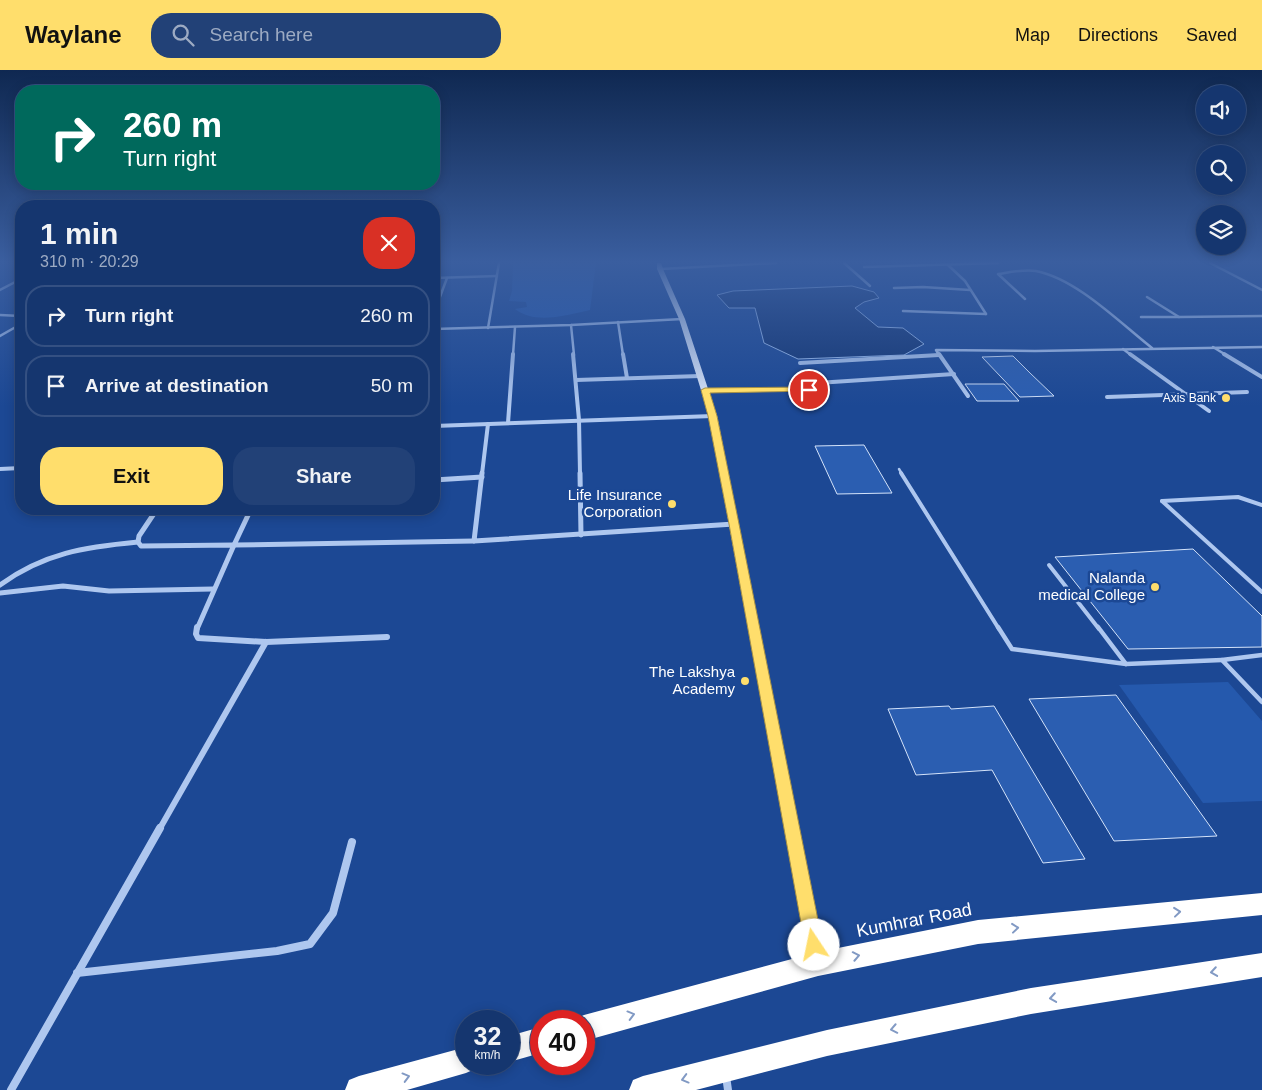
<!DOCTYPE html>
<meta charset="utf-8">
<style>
body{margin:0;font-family:Helvetica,sans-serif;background:#224177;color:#f1f3f6;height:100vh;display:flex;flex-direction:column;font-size:19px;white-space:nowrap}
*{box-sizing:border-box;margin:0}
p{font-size:16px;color:#9dabc3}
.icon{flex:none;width:28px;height:28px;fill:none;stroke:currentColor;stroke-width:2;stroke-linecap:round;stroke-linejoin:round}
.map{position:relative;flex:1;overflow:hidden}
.sheet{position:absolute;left:15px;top:130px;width:425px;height:315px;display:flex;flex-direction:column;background:#15366f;border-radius:20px;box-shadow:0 2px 12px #0003,0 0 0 1px #345082}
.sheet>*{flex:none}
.guide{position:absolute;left:15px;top:15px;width:425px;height:105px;border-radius:20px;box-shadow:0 2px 12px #0003,0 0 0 1px #345082;background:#00695c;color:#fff;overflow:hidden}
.controls{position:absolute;left:1196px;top:15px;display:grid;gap:10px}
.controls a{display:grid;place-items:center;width:50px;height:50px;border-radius:50%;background:#15366f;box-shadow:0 2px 12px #0003,0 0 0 1px #345082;font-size:25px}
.speed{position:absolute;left:455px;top:940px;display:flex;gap:10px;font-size:25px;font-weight:700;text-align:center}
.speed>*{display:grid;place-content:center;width:65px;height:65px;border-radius:50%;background:#15366f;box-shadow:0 2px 12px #0003,0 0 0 1px #345082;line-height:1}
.speed small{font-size:12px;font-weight:400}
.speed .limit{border:8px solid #d22;background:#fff;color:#111}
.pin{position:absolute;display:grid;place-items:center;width:42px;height:42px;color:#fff;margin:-21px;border:2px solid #fff;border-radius:50%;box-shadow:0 1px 5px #0007}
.me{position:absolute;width:55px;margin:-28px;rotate:349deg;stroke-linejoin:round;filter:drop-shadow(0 0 4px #0008)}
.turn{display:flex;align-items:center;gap:18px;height:105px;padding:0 25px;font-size:22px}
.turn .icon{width:65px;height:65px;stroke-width:2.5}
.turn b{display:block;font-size:35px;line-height:42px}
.round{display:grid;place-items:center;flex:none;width:52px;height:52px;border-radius:20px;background:#224177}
.head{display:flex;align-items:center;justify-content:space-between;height:85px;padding:0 25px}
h1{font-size:30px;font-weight:700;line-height:38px}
.cta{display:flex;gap:10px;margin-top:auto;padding:10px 25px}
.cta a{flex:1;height:58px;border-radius:20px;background:#ffde6c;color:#111;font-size:20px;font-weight:700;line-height:58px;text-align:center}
.cta a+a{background:#224177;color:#f1f3f6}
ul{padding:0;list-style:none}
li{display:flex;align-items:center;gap:15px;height:62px;margin:0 10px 8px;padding:0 15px;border:2px solid #345082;border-radius:20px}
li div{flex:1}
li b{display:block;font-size:19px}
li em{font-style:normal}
header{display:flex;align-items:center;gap:30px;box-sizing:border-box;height:70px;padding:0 25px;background:#ffde6c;color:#111}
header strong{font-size:24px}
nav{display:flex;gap:28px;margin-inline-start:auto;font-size:18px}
.search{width:350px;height:45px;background:#224177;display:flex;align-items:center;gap:12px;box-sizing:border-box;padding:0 18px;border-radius:20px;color:#9dabc3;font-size:19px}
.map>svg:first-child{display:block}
</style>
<header>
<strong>Waylane</strong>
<div class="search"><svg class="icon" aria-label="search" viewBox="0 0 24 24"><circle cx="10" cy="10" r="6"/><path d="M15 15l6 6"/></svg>Search here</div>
<nav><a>Map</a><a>Directions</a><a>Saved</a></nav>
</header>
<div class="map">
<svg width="1262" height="1020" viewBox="0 0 1262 1020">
<rect width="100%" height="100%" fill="#1c4894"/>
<g fill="#2559ad">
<path d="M 513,193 L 596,193 L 590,240 C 567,245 535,255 515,239 L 527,237 L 526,232 L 509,231 L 512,221 Z"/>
<path d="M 1228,612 L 1262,651 L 1262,731 L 1203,733 L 1119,615 Z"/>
</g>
<path fill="#133572" stroke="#a1c1f1" d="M 852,216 L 874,222 L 879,228 L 864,232 L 855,238 L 878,257 L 903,258 L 924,274 L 904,285 L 798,289 L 764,273 L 755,238 L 729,238 L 717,225 L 733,221 Z"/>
<g fill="#2b5eb1" stroke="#d4e3fa">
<path d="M 1013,286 L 1030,303 L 1054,326 L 1020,327 L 982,287 Z"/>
<path d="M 965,314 L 1004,314 L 1019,331 L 977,331 Z"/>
<path d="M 864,375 L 892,423 L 837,424 L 815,376 Z"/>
<path d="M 1193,479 L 1262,546 L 1262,577 L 1128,579 L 1055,487 Z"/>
<path d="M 1116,625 L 1157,682 L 1217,766 L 1114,771 L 1029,629 Z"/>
<path d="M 949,636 L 951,639 L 994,636 L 1085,789 L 1043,793 L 992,700 L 916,705 L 888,639 Z"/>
</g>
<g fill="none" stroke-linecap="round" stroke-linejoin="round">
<path stroke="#aec7ef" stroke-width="2.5" d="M 899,399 L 902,404"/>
<g stroke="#aec7ef" stroke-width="4">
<path d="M 901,403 L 999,559"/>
<path d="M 1162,431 L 1262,522"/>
<path d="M 1162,431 L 1238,427 L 1262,435"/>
<path d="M 1049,495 L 1099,559"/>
</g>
<g stroke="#aec7ef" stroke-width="4.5">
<path d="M 998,557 L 1012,579 L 1126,594 L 1222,590"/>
<path d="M 1098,557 L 1126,594"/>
<path d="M 1262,585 L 1222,590 L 1262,632"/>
</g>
<g stroke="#aec7ef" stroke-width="2.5">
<path d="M 844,193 L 870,216"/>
<path d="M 1210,193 L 1262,220"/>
<path d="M 948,195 L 965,211 L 986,244"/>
<path d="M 864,197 L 998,193"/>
<path d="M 660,199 L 776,193"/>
<path d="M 434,208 L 497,206"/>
<path d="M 894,218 L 923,217 L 970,220"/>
<path d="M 0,220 L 21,209"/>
<path d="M 1147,227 L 1179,247 L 1262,246"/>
<path d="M 1025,229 L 998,204 C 1011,202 1024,199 1036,201 C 1077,209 1120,253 1152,278"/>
<path d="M 903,241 L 986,244"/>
<path d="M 434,243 L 447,208"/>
<path d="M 0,245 L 21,246"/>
<path d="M 1141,247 L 1179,247"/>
<path d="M 618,252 L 623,285"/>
<path d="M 571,255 L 574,285"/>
<path d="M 488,258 L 499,193"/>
<path d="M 434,259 L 571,255 L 682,249"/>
<path d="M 0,266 L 21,254"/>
<path d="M 1213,277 L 1226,285"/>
<path d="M 1123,279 L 1131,285"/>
<path d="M 513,285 L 515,257"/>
<path d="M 939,285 L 936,280 L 1035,281 L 1262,277"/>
</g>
<g stroke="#aec7ef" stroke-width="4">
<path d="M 573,284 L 579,350 L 580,404"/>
<path d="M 623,284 L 627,308"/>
<path d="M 939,284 L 968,326"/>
<path d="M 1130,284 L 1209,341"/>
<path d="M 1224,284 L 1262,307"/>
<path d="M 800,293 L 939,285"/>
<path d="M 576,310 L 700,306"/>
<path d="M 705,320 L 807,320 L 817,313 L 954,304"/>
<path d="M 1107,327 L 1247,322"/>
<path d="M 508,353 L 513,284"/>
<path d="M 434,356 L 713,346"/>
<path d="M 0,399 L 21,398"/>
<path d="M 482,404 L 488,354"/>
</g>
<g stroke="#aec7ef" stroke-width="5">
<path d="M 482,403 L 474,471 L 734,454"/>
<path d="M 580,403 L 581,465"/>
<path d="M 434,410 L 482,407"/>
<path d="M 157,439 L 139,466 L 138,472 L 141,476 L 234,475 L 197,559"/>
<path d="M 251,439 L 234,475 L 474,471"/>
<path d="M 0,515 C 44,483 85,477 138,472"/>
<path d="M 0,523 L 63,516 L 109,521 L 213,519"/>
</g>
<g stroke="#aec7ef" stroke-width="6">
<path d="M 197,557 L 196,564 L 198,568 L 266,572 L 387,567"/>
<path d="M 159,760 L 266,572"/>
</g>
<g stroke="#aec7ef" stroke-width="8">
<path d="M 77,903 L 277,881 L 310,874 L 333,843 L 352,772"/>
<path d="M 726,1006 L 728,1020"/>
<path d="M 11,1020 L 160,758"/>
</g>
<path fill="#dbe7fb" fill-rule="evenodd" d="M 657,193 L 661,193 L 663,199 L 685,249 L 717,346 L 826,894 L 824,900 L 818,902 L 812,900 L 810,894 L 709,346 L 679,249 L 657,199 Z"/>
<g fill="#fff" fill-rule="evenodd">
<path d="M 1262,823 L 1262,845 L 978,874 L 818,906 L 584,971 L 584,951 L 574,951 L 575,949 L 584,945 L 818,882 L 978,850 Z"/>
<path d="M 1262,883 L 1262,907 L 1031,944 L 827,986 L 696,1020 L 629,1020 L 633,1010 L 643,1006 L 827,960 L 1031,918 Z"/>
<path d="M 541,957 L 541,983 L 509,992 L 509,966 Z"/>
<path d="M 466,977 L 466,994 L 478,994 L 475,999 L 466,1003 L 407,1020 L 345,1020 L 349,1010 L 359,1006 Z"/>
</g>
</g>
<defs><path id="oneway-chevron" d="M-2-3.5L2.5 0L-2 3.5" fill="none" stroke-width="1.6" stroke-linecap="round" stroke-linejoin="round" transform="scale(1.25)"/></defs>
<g stroke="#829ac4">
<use href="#oneway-chevron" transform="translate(1177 842) rotate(-6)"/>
<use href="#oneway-chevron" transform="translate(1015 858) rotate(-6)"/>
<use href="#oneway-chevron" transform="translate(856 886) rotate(-11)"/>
<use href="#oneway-chevron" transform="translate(1214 902) rotate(171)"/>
<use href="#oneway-chevron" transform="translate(1053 928) rotate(171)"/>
<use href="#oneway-chevron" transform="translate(631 945) rotate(-15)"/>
<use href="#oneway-chevron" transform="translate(894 959) rotate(169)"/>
<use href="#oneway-chevron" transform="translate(406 1007) rotate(-15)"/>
<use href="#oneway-chevron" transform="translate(685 1009) rotate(165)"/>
</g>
<linearGradient id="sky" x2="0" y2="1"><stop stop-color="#0f2851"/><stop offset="0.57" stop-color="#3a5e9f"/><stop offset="1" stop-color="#3a5e9f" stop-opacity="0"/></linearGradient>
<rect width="1262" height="336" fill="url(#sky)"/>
<path fill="#ffde6c" stroke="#a69046" d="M 809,317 L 813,320 L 812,321 L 710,323 L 717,346 L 739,454 L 823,875 L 821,881 L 814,884 L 808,881 L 805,875 L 729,454 L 708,346 L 701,320 L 705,318 Z"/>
<g fill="#ffde6c" stroke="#1c4894" stroke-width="2">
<circle cx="1226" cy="328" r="5"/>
<circle cx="672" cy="434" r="5"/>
<circle cx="1155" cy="517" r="5"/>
<circle cx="745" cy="611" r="5"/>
</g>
<g text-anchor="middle" stroke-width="5" stroke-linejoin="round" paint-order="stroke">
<g font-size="12" fill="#fff" stroke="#1c4894" text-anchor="end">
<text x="1216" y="332">Axis Bank</text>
</g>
<g font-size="15" fill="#fff" stroke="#1c4894" text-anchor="end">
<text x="662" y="430">Life Insurance<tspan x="662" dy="17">Corporation</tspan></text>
<text x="1145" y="513">Nalanda<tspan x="1145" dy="17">medical College</tspan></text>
<text x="735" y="607">The Lakshya<tspan x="735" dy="17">Academy</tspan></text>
</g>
<g font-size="18" fill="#fff" stroke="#1c4894">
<text transform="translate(914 850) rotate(-11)" y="6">Kumhrar Road</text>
</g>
</g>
</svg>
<div class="controls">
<a><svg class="icon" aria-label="sound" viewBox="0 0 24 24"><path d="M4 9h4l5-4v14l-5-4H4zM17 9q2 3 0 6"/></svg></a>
<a><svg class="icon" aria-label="search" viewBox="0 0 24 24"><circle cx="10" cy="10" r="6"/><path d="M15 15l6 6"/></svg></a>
<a><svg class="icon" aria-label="layers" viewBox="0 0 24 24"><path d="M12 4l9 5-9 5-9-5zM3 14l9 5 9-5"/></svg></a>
</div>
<div class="speed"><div>32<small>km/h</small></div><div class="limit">40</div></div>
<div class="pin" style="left:809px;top:320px;background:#d93025"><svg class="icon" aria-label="arrive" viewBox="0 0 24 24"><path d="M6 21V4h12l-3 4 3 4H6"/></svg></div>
<svg class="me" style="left:814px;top:875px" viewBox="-20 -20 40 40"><circle r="19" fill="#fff"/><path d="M0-13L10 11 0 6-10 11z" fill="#ffde6c"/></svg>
<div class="guide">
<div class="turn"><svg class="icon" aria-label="right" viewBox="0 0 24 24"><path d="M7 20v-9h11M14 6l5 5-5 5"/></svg><div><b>260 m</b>Turn right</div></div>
</div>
<section class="sheet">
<div class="head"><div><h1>1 min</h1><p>310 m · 20:29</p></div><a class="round" style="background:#d93025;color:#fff"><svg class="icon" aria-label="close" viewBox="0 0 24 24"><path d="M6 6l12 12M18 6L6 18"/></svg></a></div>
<ul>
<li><svg class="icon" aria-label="right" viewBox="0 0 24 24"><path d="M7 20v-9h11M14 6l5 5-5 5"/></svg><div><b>Turn right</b></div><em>260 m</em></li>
<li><svg class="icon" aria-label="arrive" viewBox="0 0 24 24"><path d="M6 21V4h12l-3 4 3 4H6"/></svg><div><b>Arrive at destination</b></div><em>50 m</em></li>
</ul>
<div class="cta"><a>Exit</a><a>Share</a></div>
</section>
</div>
